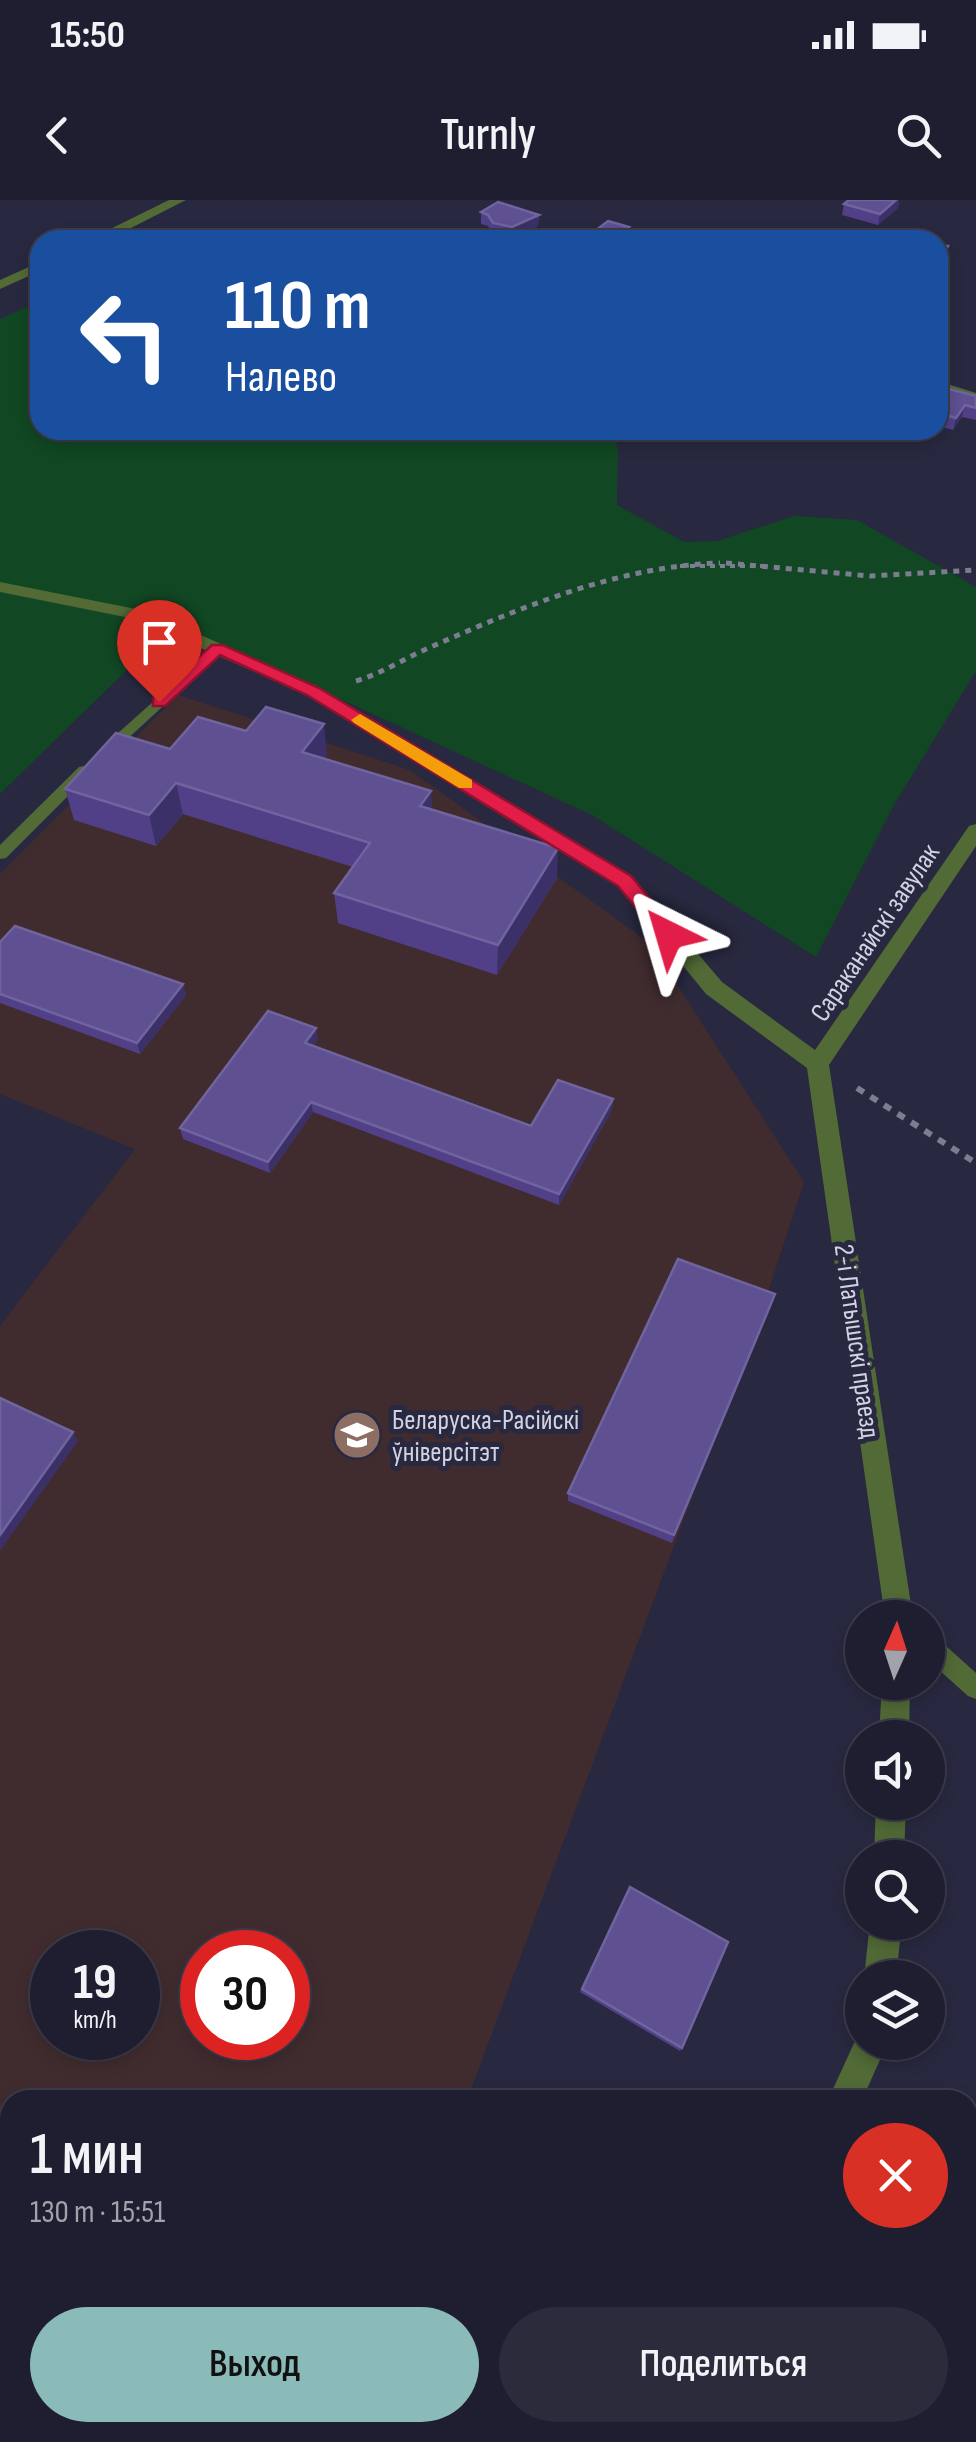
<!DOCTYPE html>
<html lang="ru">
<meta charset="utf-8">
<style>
body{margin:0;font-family:"Sofia Sans Condensed",sans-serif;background:#2b2b3c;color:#f1f3f6;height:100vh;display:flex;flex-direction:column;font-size:38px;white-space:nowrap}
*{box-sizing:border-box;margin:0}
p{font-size:32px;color:#a1a2ab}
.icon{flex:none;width:55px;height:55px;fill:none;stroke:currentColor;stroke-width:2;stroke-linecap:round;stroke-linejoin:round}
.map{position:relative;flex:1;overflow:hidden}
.panel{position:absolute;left:0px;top:1890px;width:978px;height:352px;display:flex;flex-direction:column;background:#1e1e30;border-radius:30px 30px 0 0;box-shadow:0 5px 15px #0003,0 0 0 2px #3c3c4c}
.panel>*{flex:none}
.hud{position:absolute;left:30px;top:30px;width:918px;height:210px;border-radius:30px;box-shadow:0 5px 15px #0003,0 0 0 2px #3c3c4c;background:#1a4fa0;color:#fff;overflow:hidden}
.needle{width:65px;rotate:3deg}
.fabs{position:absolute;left:845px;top:1400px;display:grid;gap:20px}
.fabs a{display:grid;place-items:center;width:100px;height:100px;border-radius:50%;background:#1e1e30;box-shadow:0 5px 15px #0003,0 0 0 2px #3c3c4c;font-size:50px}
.speed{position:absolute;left:30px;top:1730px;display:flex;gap:20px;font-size:50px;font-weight:700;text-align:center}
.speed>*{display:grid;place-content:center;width:130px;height:130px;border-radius:50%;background:#1e1e30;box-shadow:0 5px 15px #0003,0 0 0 2px #3c3c4c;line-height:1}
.speed small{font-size:25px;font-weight:400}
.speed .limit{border:15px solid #d22;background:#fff;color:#111}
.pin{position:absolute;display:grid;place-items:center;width:85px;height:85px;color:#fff;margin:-102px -42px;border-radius:50% 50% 50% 0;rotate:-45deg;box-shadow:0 0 10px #0007}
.pin .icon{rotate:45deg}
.me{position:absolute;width:110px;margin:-55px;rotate:320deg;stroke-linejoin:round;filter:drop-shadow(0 0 8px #0008)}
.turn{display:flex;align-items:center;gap:35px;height:210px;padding:0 30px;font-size:45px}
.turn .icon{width:130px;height:130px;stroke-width:2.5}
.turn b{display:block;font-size:70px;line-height:85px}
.round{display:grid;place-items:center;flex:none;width:105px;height:105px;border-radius:52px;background:#2b2b3c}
.overview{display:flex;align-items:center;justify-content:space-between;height:170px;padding:0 30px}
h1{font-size:60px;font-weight:600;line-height:75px}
.action{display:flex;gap:20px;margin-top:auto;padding:20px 30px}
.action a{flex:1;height:115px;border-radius:60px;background:#8bbbb9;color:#111;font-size:40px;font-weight:600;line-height:115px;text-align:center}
.action a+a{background:#2b2b3c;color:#f1f3f6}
.status{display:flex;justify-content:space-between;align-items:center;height:70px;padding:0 50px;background:#1e1e30;direction:ltr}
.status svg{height:28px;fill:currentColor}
header{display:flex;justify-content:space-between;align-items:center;height:130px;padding:0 30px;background:#1e1e30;font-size:45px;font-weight:600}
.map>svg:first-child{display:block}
</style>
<div class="status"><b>15:50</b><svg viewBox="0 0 49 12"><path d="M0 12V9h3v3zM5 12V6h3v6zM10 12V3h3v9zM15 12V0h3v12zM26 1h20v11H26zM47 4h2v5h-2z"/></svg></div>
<header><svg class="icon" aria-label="back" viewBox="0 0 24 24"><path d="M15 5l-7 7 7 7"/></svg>Turnly<svg class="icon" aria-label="search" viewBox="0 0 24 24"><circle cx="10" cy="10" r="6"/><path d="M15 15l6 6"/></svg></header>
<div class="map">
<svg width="976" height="2242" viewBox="0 0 976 2242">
<rect width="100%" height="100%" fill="#282840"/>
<path fill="#402c2f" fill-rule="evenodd" d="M 178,495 L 410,570 L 651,744 L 804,982 L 765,1102 L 467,1900 L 10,1900 L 10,2123 L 0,2137 L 0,1126 L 135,949 L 0,894 L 0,674 ZM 52,1752 L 138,1752 L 138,1838 L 52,1838 ZM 202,1752 L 288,1752 L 288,1838 L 202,1838 Z"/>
<path fill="#114723" d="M 40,101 L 40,230 L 613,230 L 618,251 L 617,305 L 684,342 L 717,341 L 794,316 L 857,320 L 976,387 L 976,471 L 894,605 L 816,757 L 592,615 L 175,423 L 0,594 L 0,119 Z"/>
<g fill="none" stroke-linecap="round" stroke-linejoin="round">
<path stroke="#7c7d91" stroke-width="4" stroke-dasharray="5 5" stroke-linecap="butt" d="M 680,366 L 767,366"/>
<g stroke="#7c7d91" stroke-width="5" stroke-dasharray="6 6" stroke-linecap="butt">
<path d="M 726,363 L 870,376 L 976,370"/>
<path d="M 356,481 C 383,473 407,457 433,446 C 524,406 620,366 720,363"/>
</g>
<path stroke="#7c7d91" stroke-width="6" stroke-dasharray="8 8" stroke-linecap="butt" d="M 857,888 L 976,963"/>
<g fill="#516a36" fill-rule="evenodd">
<path d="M 218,444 L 225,448 L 223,451 L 110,555 L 100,555 L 100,549 Z"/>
<path d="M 84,566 L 92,571 L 89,575 L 6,658 L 0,659 L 0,645 L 79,567 Z"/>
<path d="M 928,1434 L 936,1437 L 976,1473 L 976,1499 L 968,1496 L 928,1460 Z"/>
</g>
<g fill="#516a36" fill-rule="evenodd">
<path d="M 169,0 L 186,0 L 131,28 L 414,30 L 441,40 L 114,36 L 88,40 Z"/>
<path d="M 40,62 L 40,71 L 0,89 L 0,80 Z"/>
<path d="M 938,181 L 976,193 L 976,203 L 938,191 Z"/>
<path d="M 0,382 L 146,411 L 319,487 L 632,676 L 722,782 L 815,850 L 969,626 L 976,624 L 976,646 L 829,865 L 913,1418 L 885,1418 L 807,868 L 706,794 L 618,686 L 307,495 L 135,419 L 0,392 Z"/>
<path d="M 882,1482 L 910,1482 L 909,1538 L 879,1538 Z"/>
<path d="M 876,1602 L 906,1602 L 904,1658 L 874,1658 Z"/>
<path d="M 870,1722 L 902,1722 L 896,1778 L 864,1778 Z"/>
<path d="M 860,1830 L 862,1842 L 888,1842 L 862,1900 L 828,1900 Z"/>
<path d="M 623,2232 L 663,2232 L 659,2242 L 620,2242 Z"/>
</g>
</g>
<g fill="#514088">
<path d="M 849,0 L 899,0 L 898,8 L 878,25 L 842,15 L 844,4 Z"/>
<path d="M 481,12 L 539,15 L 538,26 L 512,39 L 493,34 L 488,26 L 481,24 Z"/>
<path d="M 976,196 L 976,220 L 962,217 L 953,230 L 938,226 L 938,204 Z"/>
<path d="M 794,230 L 826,230 L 819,238 Z"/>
<path d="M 170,549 L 327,555 L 325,559 L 432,610 L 557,678 L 497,775 L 338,723 L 334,693 L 353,667 L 183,614 L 156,646 L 74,620 L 65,589 Z"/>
<path d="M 0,742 L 183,784 L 186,795 L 140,854 L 0,803 Z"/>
<path d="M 318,839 L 313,846 L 531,926 L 613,899 L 612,910 L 559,1005 L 313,912 L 270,973 L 183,939 L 180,928 Z"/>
<path d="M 772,1104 L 672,1343 L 568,1301 L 568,1293 Z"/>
<path d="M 630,1687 L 682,1848 L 680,1851 L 580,1792 Z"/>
</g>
<g fill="#3b3067">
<path d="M 896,0 L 899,0 L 898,8 L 878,25 L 880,14 Z"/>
<path d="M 539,15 L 538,26 L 512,39 L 512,27 Z"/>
<path d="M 629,27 L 628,38 L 626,40 L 612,40 Z"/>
<path d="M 948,46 L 945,58 L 938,74 L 938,68 Z"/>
<path d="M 965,205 L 962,217 L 953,230 L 956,218 Z"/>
<path d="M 324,524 L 327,555 L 306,583 L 302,552 Z"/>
<path d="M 176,583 L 183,614 L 156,646 L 149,615 Z"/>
<path d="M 431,591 L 433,622 L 420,606 Z"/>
<path d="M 558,648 L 557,678 L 497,775 L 498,745 Z"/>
<path d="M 183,784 L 186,795 L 140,854 L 137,843 Z"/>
<path d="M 316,828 L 318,839 L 307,854 L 305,843 Z"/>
<path d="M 613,899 L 612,910 L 559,1005 L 559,994 Z"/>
<path d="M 311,902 L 313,912 L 270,973 L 268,962 Z"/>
<path d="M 775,1094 L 772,1104 L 672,1343 L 674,1335 Z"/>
<path d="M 73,1232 L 78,1241 L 0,1351 L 0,1335 Z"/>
<path d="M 339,2232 L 343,2232 L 351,2242 L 346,2242 Z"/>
</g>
<g fill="#5e5091" stroke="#70649e" stroke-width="2.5">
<path d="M 849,0 L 896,0 L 880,14 L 844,4 Z"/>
<path d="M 498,2 L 539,15 L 512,27 L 493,23 L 488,15 L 481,12 Z"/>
<path d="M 608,21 L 629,27 L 612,40 L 583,40 Z"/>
<path d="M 767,34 L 787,40 L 757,40 Z"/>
<path d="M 938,45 L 948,46 L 938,68 Z"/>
<path d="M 949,189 L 976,196 L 976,208 L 965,205 L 956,218 L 938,213 L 938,204 Z"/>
<path d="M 266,507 L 324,524 L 302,552 L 431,591 L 420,606 L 558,648 L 498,745 L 334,693 L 370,643 L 176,583 L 149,615 L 65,589 L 116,533 L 170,549 L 198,517 L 246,531 Z"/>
<path d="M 15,726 L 183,784 L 137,843 L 0,794 L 0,742 Z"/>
<path d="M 268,811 L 316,828 L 305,843 L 531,926 L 558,880 L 613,899 L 559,994 L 311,902 L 268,962 L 180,928 Z"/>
<path d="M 678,1059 L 775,1094 L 674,1335 L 568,1293 Z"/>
<path d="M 0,1198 L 73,1232 L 0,1335 Z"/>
<path d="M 630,1687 L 728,1742 L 682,1848 L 582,1789 Z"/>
<path d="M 197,2232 L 339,2232 L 346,2242 L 189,2242 Z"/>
</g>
<path fill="#e11d48" stroke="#92132f" stroke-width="2.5" d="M 212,445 L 223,445 L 319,488 L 631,676 L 676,730 L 676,740 L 662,740 L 618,686 L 307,495 L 220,455 L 165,506 L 153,506 L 153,498 Z"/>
<path fill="#f59e0b" d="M 360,514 L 472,580 L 472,588 L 459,588 L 354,523 L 351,520 Z"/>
<defs>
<g id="university-disc" transform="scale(2.5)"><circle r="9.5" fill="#8d6e63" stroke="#282840"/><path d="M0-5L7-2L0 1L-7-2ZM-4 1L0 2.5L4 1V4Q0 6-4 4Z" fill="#fff"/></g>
</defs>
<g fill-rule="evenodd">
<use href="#university-disc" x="357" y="1235"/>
</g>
<g text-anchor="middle" stroke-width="10" stroke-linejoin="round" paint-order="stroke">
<g font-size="28" fill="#d1d2e2" stroke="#282840">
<text transform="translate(874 732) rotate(-56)" y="10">Сараканайскі завулак</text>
<text transform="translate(858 1141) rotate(82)" y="10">2-і Латышскі праезд</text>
</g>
<g font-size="28" fill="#d1d2e2" stroke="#282840" text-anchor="start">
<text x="392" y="1229">Беларуска-Расійскі<tspan x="392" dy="32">ўніверсітэт</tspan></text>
</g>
</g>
</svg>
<div class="fabs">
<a><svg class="needle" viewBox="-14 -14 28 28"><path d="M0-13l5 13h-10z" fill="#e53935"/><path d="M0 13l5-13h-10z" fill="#a1a2ab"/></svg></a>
<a><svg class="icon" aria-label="sound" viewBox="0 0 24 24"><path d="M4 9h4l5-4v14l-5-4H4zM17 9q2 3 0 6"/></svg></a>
<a><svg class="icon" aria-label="search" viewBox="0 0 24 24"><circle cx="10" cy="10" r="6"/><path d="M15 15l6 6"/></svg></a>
<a><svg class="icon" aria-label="layers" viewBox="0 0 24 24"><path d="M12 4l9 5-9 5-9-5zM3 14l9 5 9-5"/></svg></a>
</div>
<div class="speed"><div>19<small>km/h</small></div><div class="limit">30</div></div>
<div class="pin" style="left:159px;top:502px;background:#d93025"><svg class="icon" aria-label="arrive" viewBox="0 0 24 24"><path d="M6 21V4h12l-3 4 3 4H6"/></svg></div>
<svg class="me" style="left:669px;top:735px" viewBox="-20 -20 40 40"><path d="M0-17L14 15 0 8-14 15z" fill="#e11d48" stroke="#fff" stroke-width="4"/></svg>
<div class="hud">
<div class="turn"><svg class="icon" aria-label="left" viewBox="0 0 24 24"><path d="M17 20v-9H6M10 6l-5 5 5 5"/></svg><div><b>110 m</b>Налево</div></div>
</div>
<section class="panel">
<div class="overview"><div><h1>1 мин</h1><p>130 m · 15:51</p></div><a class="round" style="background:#d93025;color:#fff"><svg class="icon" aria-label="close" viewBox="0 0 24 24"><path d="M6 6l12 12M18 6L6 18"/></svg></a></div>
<div class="action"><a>Выход</a><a>Поделиться</a></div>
</section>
</div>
